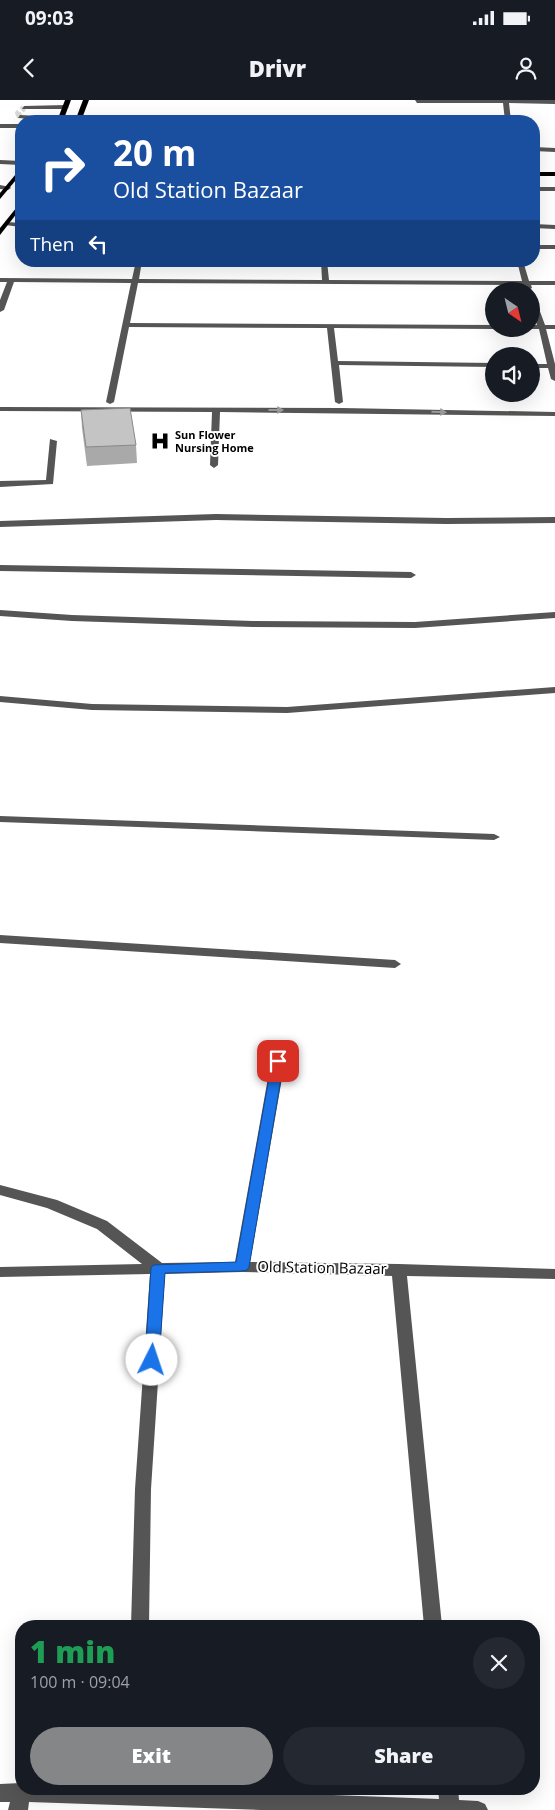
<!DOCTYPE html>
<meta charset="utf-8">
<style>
body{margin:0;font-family:"Open Sans",sans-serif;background:#242831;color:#f1f3f6;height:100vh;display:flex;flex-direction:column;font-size:19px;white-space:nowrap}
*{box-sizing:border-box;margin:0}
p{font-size:16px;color:#9ea1a6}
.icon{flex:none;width:28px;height:28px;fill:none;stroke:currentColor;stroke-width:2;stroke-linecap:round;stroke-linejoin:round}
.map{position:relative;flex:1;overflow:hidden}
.side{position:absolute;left:15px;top:1520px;width:525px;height:175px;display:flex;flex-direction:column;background:#171b24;border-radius:20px;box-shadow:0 5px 20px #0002}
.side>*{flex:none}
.top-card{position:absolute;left:15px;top:15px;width:525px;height:152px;border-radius:20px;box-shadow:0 5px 20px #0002;background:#1a4fa0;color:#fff;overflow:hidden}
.needle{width:32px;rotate:145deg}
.controls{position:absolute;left:485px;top:182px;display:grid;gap:10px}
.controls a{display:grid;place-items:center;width:55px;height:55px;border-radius:50%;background:#171b24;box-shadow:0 5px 20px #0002;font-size:25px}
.pin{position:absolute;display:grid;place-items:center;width:42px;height:42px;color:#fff;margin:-21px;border-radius:10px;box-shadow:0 2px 8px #0006}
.me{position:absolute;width:55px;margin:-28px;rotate:4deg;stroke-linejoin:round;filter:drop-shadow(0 0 4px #0008)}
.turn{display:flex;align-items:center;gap:18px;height:105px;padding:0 15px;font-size:22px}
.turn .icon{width:65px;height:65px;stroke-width:2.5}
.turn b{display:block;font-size:35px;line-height:42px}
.then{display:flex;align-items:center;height:48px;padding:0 15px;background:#0003;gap:10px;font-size:19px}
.round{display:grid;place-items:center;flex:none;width:52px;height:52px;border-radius:26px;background:#242831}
.headline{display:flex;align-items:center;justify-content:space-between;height:85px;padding:0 15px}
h1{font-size:30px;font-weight:800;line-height:38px;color:#1e9e55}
.button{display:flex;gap:10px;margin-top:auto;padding:10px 15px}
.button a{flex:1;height:58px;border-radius:30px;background:#858687;color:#fff;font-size:20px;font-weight:800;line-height:58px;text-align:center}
.button a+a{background:#242831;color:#f1f3f6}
.status{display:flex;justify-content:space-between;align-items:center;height:35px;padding:0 25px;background:#171b24;direction:ltr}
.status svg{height:14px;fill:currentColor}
header{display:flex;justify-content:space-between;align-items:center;height:65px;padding:0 15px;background:#171b24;font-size:22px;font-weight:800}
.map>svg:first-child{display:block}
</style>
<div class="status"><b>09:03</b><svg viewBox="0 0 49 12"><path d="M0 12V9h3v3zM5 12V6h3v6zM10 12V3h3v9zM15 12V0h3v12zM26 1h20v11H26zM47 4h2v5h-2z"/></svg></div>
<header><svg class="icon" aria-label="back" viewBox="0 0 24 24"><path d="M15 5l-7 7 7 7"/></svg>Drivr<svg class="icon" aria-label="person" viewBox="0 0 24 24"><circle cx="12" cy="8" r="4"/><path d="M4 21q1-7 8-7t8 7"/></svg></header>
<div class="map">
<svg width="555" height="1710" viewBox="0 0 555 1710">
<rect width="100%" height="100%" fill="#fff"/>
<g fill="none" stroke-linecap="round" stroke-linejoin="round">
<path stroke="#d9d9d9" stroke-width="6" stroke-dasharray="6 3" stroke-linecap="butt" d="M 20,17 L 18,13 L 24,8"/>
<g fill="#555" fill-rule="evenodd">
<path d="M 415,0 L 555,0 L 555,4 L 509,3 L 511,21 L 505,21 L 503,3 L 417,3 Z"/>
<path d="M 24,6 L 66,5 L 69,7 L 66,9 L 22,9 Z"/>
<path d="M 20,15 L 61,17 L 64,19 L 61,21 L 18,18 Z"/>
<path d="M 405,18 L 485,19 L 488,21 L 403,21 Z"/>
<rect x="0" y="24" width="21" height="4"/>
<path d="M 534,47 L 555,48 L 555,52 L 534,51 Z"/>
<path d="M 0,60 L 21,61 L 21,65 L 0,64 Z"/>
<path d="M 0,85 L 10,87 L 11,88 L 8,90 L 0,89 Z"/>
<rect x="534" y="87" width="21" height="4"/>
<path d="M 7,122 L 21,123 L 21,127 L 5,125 L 4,124 Z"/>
<path d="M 534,124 L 555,125 L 555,129 L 534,128 Z"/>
<rect x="534" y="145" width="21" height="4"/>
<path d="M 136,161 L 142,161 L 139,179 L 322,180 L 321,161 L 327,161 L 329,180 L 522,181 L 517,161 L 523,161 L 529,181 L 555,181 L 555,185 L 531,185 L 532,188 L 528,190 L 524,185 L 138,183 L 130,223 L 494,225 L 494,229 L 496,229 L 494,229 L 334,228 L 338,261 L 494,263 L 494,267 L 339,265 L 343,302 L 339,304 L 335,302 L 327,228 L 129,227 L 114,302 L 110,304 L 106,302 L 131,183 L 14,182 L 4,210 L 0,212 L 0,200 L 7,182 L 0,182 L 0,178 L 132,179 Z"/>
<path d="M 531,196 L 535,198 L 545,225 L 555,225 L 555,229 L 546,229 L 555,264 L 555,281 L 551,279 L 548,268 L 531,268 L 531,264 L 547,264 L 539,229 L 529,229 L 531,229 L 531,225 L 537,225 L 531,208 Z"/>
<path d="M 0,307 L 342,308 L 555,312 L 555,316 L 220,312 L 218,365 L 214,368 L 210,365 L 212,312 L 0,311 Z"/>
<path d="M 50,339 L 57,341 L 53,384 L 0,387 L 0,381 L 46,380 Z"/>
<path d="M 216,414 L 446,418 L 555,417 L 555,423 L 446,424 L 216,420 L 0,427 L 0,421 Z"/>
<path d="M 0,465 L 411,472 L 416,475 L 411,478 L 0,471 Z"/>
<path d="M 0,510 L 72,515 L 253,521 L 415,522 L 555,512 L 555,518 L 415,528 L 253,527 L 72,521 L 0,516 Z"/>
<path d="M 555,587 L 555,593 L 287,613 L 92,610 L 0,602 L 0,596 L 92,604 L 287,607 Z"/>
<path d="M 0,716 L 494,734 L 500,737 L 494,740 L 0,722 Z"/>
<path d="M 0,835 L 395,860 L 401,864 L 395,868 L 0,843 Z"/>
<path d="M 278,957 L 285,961 L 250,1162 L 399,1164 L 555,1169 L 555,1179 L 407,1176 L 442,1526 L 424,1526 L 392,1176 L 242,1172 L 165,1174 L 151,1389 L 149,1526 L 131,1526 L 135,1389 L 150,1174 L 0,1177 L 0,1167 L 142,1164 L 97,1129 L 47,1108 L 0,1095 L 0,1085 L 57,1100 L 107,1121 L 162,1163 L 235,1162 L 271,961 Z"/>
<path d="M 21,1683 L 21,1689 L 175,1689 L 439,1699 L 438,1689 L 458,1689 L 459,1700 L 478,1701 L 485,1704 L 488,1710 L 261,1710 L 29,1702 L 28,1710 L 8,1710 L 10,1702 L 0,1702 L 0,1684 Z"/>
</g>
<g fill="#000" fill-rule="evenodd">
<path d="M 65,0 L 71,0 L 63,21 L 57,21 Z"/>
<path d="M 83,0 L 89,0 L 81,21 L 75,21 Z"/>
<path d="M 21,68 L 21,74 L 0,99 L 0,93 Z"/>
<rect x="534" y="72" width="21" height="4"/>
<path d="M 21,102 L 21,108 L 0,135 L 0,128 Z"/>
</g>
</g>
<path fill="#a9a9a9" d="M 81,310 L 136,345 L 137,363 L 87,366 L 82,328 Z"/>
<path fill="#c4c4c4" stroke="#898989" d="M 130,308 L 136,345 L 86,347 L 81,310 Z"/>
<defs><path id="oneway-solid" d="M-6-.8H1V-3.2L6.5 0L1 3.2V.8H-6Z" transform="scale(1.25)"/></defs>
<g fill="#999">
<use href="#oneway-solid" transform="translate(276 310)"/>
<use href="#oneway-solid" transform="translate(439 312) rotate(1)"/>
</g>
<path fill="#1a73e8" stroke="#114b97" d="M 278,957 L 284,961 L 249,1167 L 247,1170 L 242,1171 L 165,1173 L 159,1260 L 157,1264 L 152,1266 L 147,1264 L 145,1260 L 151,1168 L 153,1165 L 236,1162 L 272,961 Z"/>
<defs>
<g id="hospital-bare" transform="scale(1.5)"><path d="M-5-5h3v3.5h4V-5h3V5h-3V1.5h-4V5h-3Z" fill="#000" stroke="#fff" stroke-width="2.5" paint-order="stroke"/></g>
</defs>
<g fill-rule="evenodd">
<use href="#hospital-bare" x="160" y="341"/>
</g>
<g text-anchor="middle" stroke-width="4" stroke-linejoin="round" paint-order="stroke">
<g font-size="11" font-weight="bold" fill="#000" stroke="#fff" text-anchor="start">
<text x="175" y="339">Sun Flower<tspan x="175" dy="13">Nursing Home</tspan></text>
</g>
<g font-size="15" fill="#000" stroke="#fff">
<text transform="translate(322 1168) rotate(1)" y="5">Old Station Bazaar</text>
</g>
</g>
</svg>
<div class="controls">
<a><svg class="needle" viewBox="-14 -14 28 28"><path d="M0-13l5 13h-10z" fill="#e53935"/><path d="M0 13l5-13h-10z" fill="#9ea1a6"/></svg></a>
<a><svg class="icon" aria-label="sound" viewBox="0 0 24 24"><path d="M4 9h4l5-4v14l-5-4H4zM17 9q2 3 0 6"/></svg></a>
</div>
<div class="pin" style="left:278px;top:961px;background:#d93025"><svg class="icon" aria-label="arrive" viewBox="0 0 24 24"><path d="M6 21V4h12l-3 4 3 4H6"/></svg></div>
<svg class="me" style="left:152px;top:1260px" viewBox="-20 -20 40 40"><circle r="19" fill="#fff"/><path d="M0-13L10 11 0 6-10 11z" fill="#1a73e8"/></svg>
<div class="top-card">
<div class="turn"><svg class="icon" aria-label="right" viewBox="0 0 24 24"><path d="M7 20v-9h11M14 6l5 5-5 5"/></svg><div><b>20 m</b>Old Station Bazaar</div></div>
<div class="then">Then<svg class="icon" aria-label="left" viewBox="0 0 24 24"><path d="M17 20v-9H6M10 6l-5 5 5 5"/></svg></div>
</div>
<section class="side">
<div class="headline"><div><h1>1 min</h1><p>100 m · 09:04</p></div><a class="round"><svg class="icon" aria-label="close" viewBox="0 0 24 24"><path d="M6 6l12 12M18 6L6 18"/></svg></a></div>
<div class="button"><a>Exit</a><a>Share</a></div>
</section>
</div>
